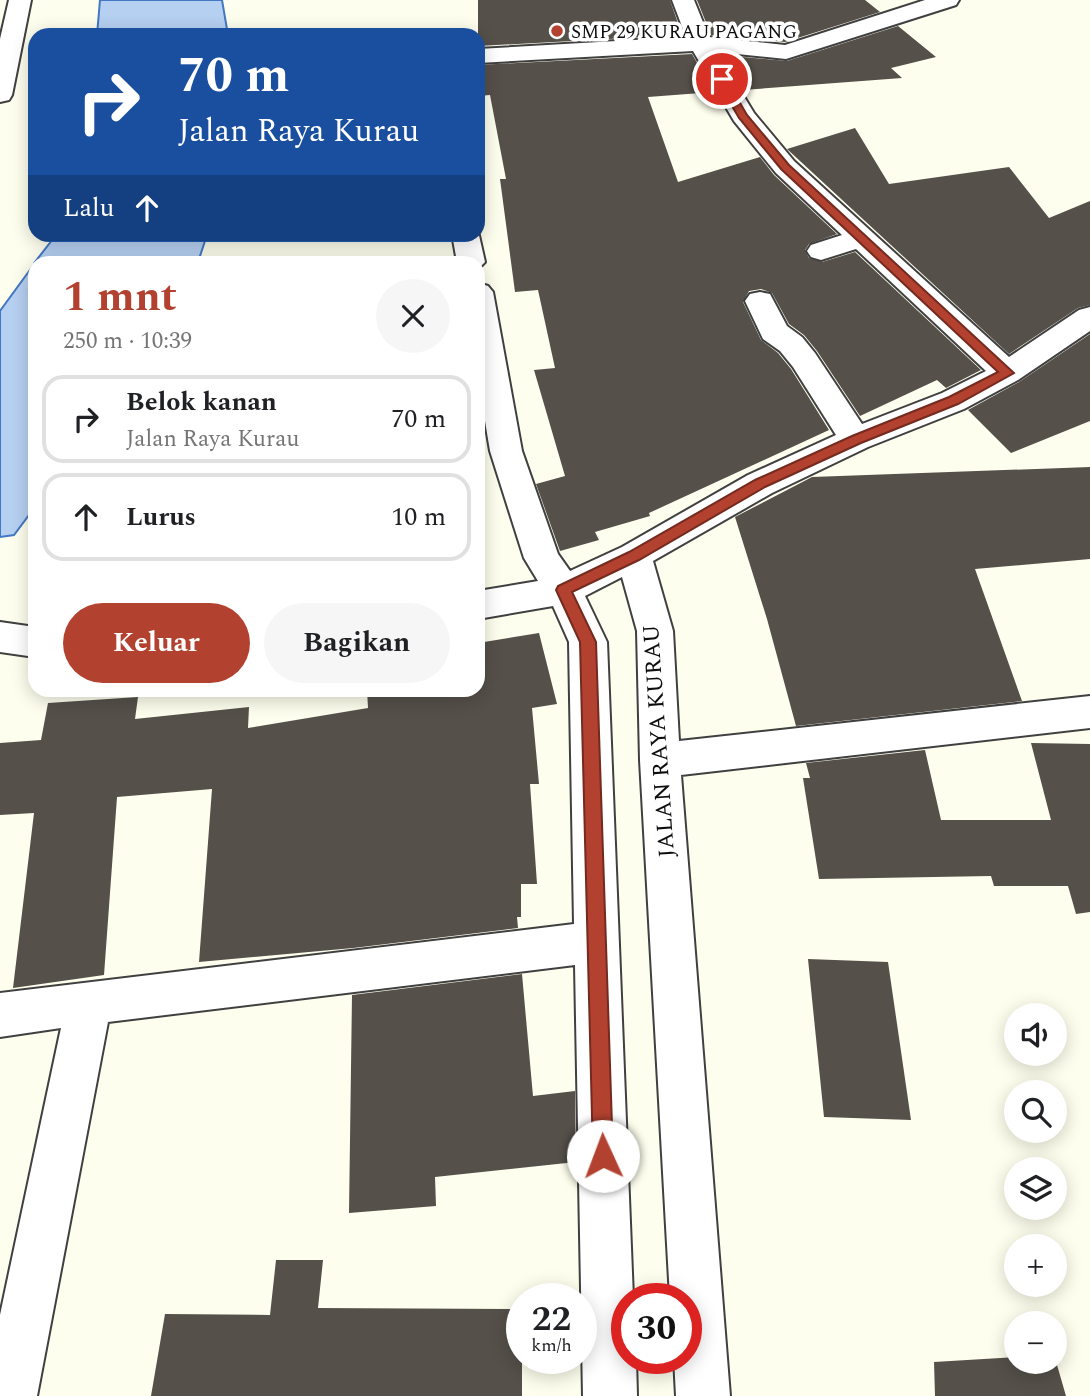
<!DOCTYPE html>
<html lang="id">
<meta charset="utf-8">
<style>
body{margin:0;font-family:Spectral,serif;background:#f6f6f6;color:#202124;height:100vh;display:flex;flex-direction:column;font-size:26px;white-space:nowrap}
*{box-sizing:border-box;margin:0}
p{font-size:23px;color:#757577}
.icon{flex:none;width:38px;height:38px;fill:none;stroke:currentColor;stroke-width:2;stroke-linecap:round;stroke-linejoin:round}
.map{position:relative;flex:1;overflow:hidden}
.sheet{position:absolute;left:28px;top:256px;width:457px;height:441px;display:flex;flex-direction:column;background:#fff;border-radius:21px;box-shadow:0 4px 18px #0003}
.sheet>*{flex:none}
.guide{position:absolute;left:28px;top:28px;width:457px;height:214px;border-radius:21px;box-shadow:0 4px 18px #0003;background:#1a4fa0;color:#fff;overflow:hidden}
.fabs{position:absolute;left:1004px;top:1003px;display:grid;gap:14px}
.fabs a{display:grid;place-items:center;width:63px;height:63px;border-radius:50%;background:#fff;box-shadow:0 4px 18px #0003;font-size:35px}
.speed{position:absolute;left:506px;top:1283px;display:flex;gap:14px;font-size:35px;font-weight:700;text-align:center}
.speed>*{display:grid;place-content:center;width:91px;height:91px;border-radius:50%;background:#fff;box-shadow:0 4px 18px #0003;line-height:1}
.speed small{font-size:18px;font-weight:400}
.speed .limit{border:10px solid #d22;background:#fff;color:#111}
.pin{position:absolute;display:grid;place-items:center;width:60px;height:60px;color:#fff;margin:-30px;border:4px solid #fff;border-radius:50%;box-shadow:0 2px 7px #0007}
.me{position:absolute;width:77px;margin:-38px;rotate:358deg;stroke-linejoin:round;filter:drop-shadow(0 0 5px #0008)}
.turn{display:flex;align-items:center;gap:24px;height:147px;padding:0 35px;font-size:32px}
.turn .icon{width:91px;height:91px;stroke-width:2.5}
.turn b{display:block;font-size:49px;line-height:60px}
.then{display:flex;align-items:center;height:66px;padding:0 35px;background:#0003;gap:14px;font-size:26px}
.round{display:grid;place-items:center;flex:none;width:74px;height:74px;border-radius:37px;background:#f6f6f6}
.summary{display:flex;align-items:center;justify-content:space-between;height:119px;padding:0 35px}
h1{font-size:42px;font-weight:700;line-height:52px;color:#b3412f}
.action{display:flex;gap:14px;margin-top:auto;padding:14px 35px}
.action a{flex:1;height:80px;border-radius:42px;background:#b3412f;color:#fff;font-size:28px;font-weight:700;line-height:80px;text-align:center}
.action a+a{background:#f6f6f6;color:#202124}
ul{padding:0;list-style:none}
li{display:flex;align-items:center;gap:21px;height:88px;margin:0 14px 10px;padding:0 21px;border:4px solid #e0e0e0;border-radius:21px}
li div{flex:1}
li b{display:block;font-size:26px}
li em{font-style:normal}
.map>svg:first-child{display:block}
</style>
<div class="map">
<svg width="1090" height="1396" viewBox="0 0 1090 1396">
<rect width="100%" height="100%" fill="#fefeee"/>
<g fill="#b6d0f2" stroke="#4278c4" stroke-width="2">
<path d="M 100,0 L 222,0 L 228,35 L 97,35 Z"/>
<path d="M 56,235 L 56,234 L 207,235 L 198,262 L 35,262 Z"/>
<path d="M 35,263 L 35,507 L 14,535 L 0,537 L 0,311 Z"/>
</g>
<g fill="#55504a">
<path d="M 478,0 L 670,0 L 682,35 L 478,46 Z"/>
<path d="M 697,0 L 865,0 L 880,12 L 785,42 L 711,35 Z"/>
<path d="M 898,26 L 936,57 L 891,68 L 902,78 L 743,90 L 722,55 L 787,61 Z"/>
<path d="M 692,54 L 714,92 L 648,97 L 678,182 L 760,157 L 774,175 L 837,234 L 809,244 L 805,250 L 809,258 L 822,262 L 855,252 L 981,370 L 946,388 L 937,380 L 860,416 L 817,351 L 804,335 L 789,324 L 772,293 L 761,289 L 749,291 L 743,302 L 761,340 L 778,353 L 791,369 L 829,430 L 649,513 L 650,516 L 595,532 L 599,540 L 560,551 L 536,484 L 565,476 L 534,370 L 555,368 L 538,290 L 515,292 L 500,179 L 506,179 L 490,95 L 478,96 L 478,65 Z"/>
<path d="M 855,128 L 889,184 L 1009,167 L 1049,218 L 1090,201 L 1090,305 L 1078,308 L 1009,354 L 787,149 Z"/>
<path d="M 1090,334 L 1090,421 L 1011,453 L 968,410 L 1019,382 Z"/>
<path d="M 1090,467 L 1090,559 L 975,569 L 1022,701 L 796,726 L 767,619 L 735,517 L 812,477 Z"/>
<path d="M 539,633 L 557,704 L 532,708 L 539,784 L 530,784 L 537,884 L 521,884 L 521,917 L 517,917 L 518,928 L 353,948 L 199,962 L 212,789 L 117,797 L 104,975 L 13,988 L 34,813 L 0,815 L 0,743 L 41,740 L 48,703 L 138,697 L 135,719 L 249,707 L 248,728 L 368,708 L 367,690 L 478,690 L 478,643 Z"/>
<path d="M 1031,743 L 1090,744 L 1090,912 L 1076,914 L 1068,886 L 994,886 L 991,876 L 819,879 L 803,778 L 810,778 L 806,763 L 925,750 L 941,820 L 1051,820 Z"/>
<path d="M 808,959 L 888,962 L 911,1120 L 824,1117 Z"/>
<path d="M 522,974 L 533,1096 L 575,1091 L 576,1162 L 435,1177 L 436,1206 L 349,1213 L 352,995 Z"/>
<path d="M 276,1260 L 323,1260 L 318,1308 L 522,1309 L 522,1396 L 151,1396 L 165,1314 L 270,1315 Z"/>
<path d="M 1017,1357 L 1017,1362 L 1055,1362 L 1055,1358 L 1066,1396 L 935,1396 L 934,1362 Z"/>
</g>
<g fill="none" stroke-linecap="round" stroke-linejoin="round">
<g stroke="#404040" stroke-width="4">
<g id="street">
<path d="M 9,0 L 31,0 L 12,95 L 9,100 L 0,102 L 0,39 Z"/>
<path d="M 672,0 L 694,0 L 709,37 L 785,45 L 925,0 L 959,0 L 956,5 L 786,59 L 717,52 L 754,113 L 794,161 L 1009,357 L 1079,310 L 1090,307 L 1090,331 L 1018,380 L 964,409 L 868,447 L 772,493 L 653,561 L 673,631 L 679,741 L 1090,696 L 1090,728 L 681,775 L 730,1396 L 676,1396 L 674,1358 L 686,1358 L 686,1298 L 670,1298 L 640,760 L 637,631 L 622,577 L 585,596 L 607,642 L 633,1298 L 626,1298 L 626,1358 L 636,1358 L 637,1396 L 583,1396 L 575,965 L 108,1022 L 37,1396 L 0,1396 L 0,1315 L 61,1028 L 0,1037 L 0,993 L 574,924 L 569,642 L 553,606 L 478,619 L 478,591 L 538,581 L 524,558 L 490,451 L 478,379 L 478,283 L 488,286 L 493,292 L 522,451 L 558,554 L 570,571 L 622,547 L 748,475 L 836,435 L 793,367 L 780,351 L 763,339 L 745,301 L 750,294 L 760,292 L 770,294 L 787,326 L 802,337 L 815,353 L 862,424 L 942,393 L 986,371 L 856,249 L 821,260 L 811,257 L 807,251 L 811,245 L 842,235 L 776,173 L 734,121 L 693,51 L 478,63 L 478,49 L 686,37 Z"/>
<path d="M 478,231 L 485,262 L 478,269 L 478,262 L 457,262 L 452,234 L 478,234 Z"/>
<path d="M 0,622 L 35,627 L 35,657 L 0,652 Z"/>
</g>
</g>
<use href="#street" fill="#fff" fill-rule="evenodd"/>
</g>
<path fill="#b3412f" stroke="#742a1f" stroke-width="2" d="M 718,77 L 725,77 L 747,115 L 789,165 L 1014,373 L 958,404 L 861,443 L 765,487 L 639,560 L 572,592 L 596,642 L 613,1156 L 610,1163 L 603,1166 L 596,1163 L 593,1156 L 580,642 L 556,590 L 558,586 L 629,552 L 755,480 L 852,436 L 949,397 L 998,372 L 781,169 L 739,118 L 716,79 Z"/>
<circle fill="#b3412f" stroke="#fff" stroke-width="2.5" cx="557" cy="31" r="7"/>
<g text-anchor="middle" stroke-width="7" stroke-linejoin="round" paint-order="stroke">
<g font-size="19" fill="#0d0d0d" stroke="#fff" text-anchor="start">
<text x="571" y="38">SMP 29 KURAU PAGANG</text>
</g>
<g font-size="23" fill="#0d0d0d" stroke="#fff">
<text transform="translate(658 741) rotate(-94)" y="8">JALAN RAYA KURAU</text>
</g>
</g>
</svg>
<div class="fabs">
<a><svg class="icon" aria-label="sound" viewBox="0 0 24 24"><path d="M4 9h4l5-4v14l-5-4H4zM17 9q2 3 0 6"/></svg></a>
<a><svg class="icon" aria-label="search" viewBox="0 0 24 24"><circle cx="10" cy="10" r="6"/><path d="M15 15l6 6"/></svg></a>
<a><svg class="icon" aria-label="layers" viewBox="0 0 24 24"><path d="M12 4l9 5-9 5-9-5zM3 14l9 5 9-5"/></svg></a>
<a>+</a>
<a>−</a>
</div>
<div class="speed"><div>22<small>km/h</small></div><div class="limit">30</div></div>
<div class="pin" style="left:722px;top:79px;background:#d93025"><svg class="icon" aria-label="arrive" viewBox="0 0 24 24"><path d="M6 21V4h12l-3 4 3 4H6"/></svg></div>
<svg class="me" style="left:603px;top:1156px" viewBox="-20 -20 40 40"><circle r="19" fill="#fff"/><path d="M0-13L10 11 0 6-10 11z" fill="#b3412f"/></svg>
<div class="guide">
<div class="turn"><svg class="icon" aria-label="right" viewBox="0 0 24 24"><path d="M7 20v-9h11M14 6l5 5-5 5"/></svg><div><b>70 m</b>Jalan Raya Kurau</div></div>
<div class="then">Lalu<svg class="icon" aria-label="ahead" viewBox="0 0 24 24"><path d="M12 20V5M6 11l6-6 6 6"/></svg></div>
</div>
<section class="sheet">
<div class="summary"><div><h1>1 mnt</h1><p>250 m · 10:39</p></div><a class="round"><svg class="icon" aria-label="close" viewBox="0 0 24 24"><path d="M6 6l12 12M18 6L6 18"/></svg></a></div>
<ul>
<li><svg class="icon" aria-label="right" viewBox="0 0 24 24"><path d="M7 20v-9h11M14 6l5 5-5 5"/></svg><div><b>Belok kanan</b><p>Jalan Raya Kurau</p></div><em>70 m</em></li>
<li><svg class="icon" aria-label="ahead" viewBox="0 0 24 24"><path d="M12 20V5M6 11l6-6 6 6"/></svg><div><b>Lurus</b></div><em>10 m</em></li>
</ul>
<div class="action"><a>Keluar</a><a>Bagikan</a></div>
</section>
</div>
